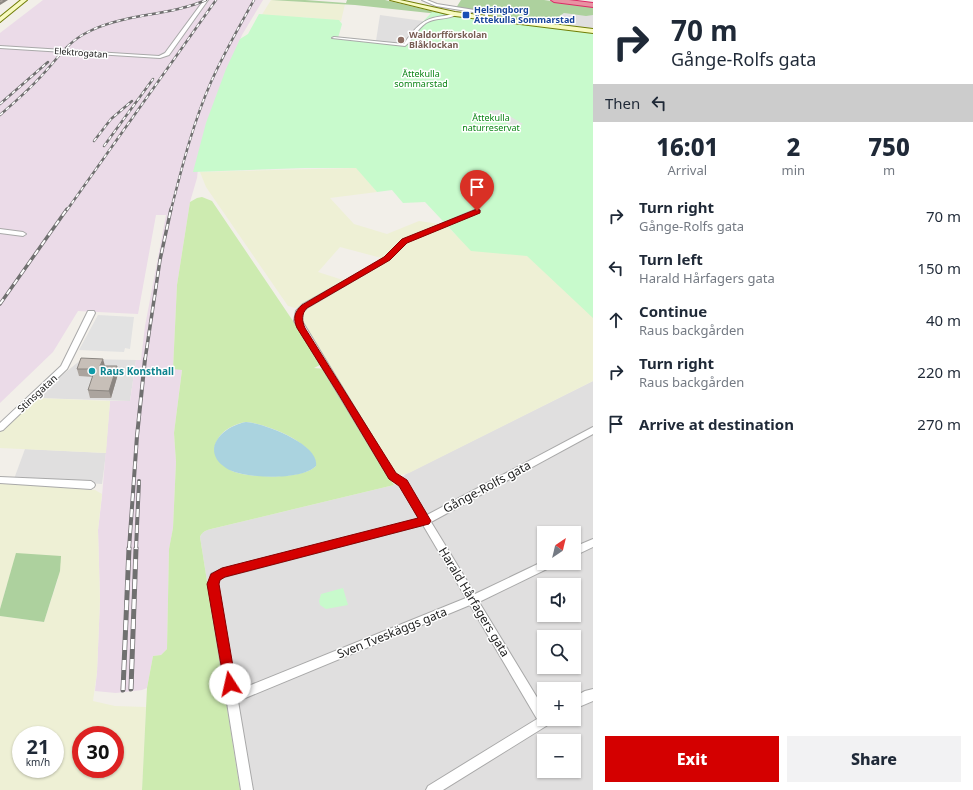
<!DOCTYPE html>
<meta charset="utf-8">
<style>
body{margin:0;font-family:"Noto Sans",sans-serif;background:#f2f2f3;color:#1f2937;height:100vh;display:flex;flex-direction:column;font-size:15px;white-space:nowrap}
*{box-sizing:border-box;margin:0}
p{font-size:13px;color:#747a83}
.icon{flex:none;width:22px;height:22px;fill:none;stroke:currentColor;stroke-width:2;stroke-linecap:round;stroke-linejoin:round}
.map{position:relative;flex:1;overflow:hidden}
.sheet{display:flex;flex-direction:column;background:#fff;width:380px}
.sheet>*{flex:none}
.guide{background:#fff;color:#1f2937;overflow:hidden}
.needle{width:26px;rotate:35deg}
.controls{position:absolute;left:537px;top:526px;display:grid;gap:8px}
.controls a{display:grid;place-items:center;width:44px;height:44px;border-radius:0px;background:#fff;box-shadow:0 1px 3px #0004;font-size:20px}
.speed{position:absolute;left:12px;top:726px;display:flex;gap:8px;font-size:20px;font-weight:700;text-align:center}
.speed>*{display:grid;place-content:center;width:52px;height:52px;border-radius:50%;background:#fff;box-shadow:0 1px 3px #0004;line-height:1}
.speed small{font-size:10px;font-weight:400}
.speed .limit{border:6px solid #d22;background:#fff;color:#111}
.pin{position:absolute;display:grid;place-items:center;width:34px;height:34px;color:#fff;margin:-41px -17px;border-radius:50% 50% 50% 0;rotate:-45deg;box-shadow:0 0 4px #0007}
.pin .icon{rotate:45deg}
.me{position:absolute;width:44px;margin:-22px;rotate:350deg;stroke-linejoin:round;filter:drop-shadow(0 0 3px #0008)}
.turn{display:flex;align-items:center;gap:14px;height:84px;padding:0 12px;font-size:18px}
.turn .icon{width:52px;height:52px;stroke-width:2.5}
.turn b{display:block;font-size:28px;line-height:34px}
.then{display:flex;align-items:center;height:38px;padding:0 12px;background:#0003;gap:8px;font-size:15px}
.eta{display:flex;justify-content:space-evenly;align-items:center;height:68px;text-align:center}
.eta b{font-size:24px;font-weight:800;line-height:28px}
.button{display:flex;gap:8px;margin-top:auto;padding:8px 12px}
.button a{flex:1;height:46px;border-radius:0px;background:#d40000;color:#fff;font-size:16px;font-weight:800;line-height:46px;text-align:center}
.button a+a{background:#f2f2f3;color:#1f2937}
ul{padding:0;list-style:none}
li{display:flex;align-items:center;gap:12px;height:52px;padding:0 12px}
li div{flex:1}
li b{display:block;font-size:15px}
li em{font-style:normal}
main{display:flex;flex:1;min-height:0}
.map>svg:first-child{display:block}
</style>
<main>
<div class="map">
<svg width="593" height="790" viewBox="0 0 593 790">
<rect width="100%" height="100%" fill="#f2efe9"/>
<g fill="#e0dfdf" fill-rule="evenodd">
<path d="M 564,13 L 593,15 L 593,29 L 548,24 Z"/>
<path d="M 380,15 L 423,21 L 402,44 L 376,41 Z"/>
<path d="M 82,359 L 136,360 L 130,401 L 36,398 L 51,384 Z"/>
<path d="M 593,381 L 593,790 L 240,790 L 200,537 L 202,533 L 207,530 L 394,485 L 406,474 ZM 544,533 L 574,533 L 574,563 L 544,563 ZM 544,585 L 574,585 L 574,615 L 544,615 ZM 544,637 L 574,637 L 574,667 L 544,667 ZM 544,689 L 574,689 L 574,719 L 544,719 ZM 544,741 L 574,741 L 574,771 L 544,771 Z"/>
<path d="M 25,449 L 106,453 L 102,484 L 14,479 Z"/>
</g>
<path fill="#ebdbe8" d="M 43,0 L 263,0 L 242,35 L 221,85 L 199,160 L 197,178 L 190,202 L 177,285 L 173,369 L 182,369 L 174,433 L 176,462 L 173,528 L 169,549 L 167,649 L 161,655 L 153,656 L 147,688 L 142,690 L 116,693 L 95,691 L 97,672 L 100,600 L 98,530 L 102,496 L 110,401 L 130,401 L 136,360 L 141,360 L 145,326 L 166,215 L 156,215 L 138,314 L 78,311 L 53,352 L 0,403 L 0,33 Z"/>
<g fill="#eef0d5" fill-rule="evenodd">
<path d="M 271,0 L 345,4 L 341,21 L 303,17 L 264,31 L 250,34 Z"/>
<path d="M 357,168 L 377,192 L 330,198 L 354,224 L 387,234 L 419,221 L 446,225 L 456,235 L 593,274 L 593,381 L 409,473 L 401,475 L 395,473 L 302,326 L 301,314 L 308,306 L 389,260 L 340,247 L 318,272 L 346,281 L 300,307 L 295,308 L 288,306 L 206,187 L 200,172 Z"/>
<path d="M 36,398 L 110,401 L 106,453 L 0,448 L 0,431 Z"/>
<path d="M 0,483 L 95,490 L 102,494 L 98,530 L 100,600 L 97,672 L 93,701 L 115,706 L 146,707 L 142,790 L 0,790 L 0,616 L 44,622 L 58,579 L 7,584 L 0,609 ZM 21,735 L 55,735 L 55,769 L 21,769 ZM 81,735 L 115,735 L 115,769 L 81,769 Z"/>
</g>
<path fill="#cdebb0" fill-rule="evenodd" d="M 202,197 L 212,201 L 320,361 L 320,365 L 314,368 L 326,369 L 394,485 L 211,529 C 206,530 202,532 200,537 L 240,790 L 142,790 L 147,688 L 153,656 L 161,655 L 167,649 L 169,549 L 173,528 L 176,462 L 174,433 L 182,370 L 173,369 L 177,285 L 190,202 L 197,198 ZM 246,422 C 265,423 317,443 316,466 C 303,480 248,478 232,471 C 225,468 219,456 214,450 C 217,433 230,425 246,422 Z"/>
<g fill="#add19e">
<path d="M 271,0 L 305,0 L 346,3 L 347,0 L 385,0 L 448,15 L 355,5 Z"/>
<path d="M 461,0 L 544,0 L 593,7 L 593,15 L 586,16 L 564,13 L 549,23 L 492,16 L 487,13 L 456,8 Z"/>
<path d="M 16,553 L 61,556 L 60,571 L 44,622 L 0,616 L 0,609 Z"/>
</g>
<g fill="#c8facc">
<path d="M 432,12 L 593,33 L 593,318 L 527,256 L 471,251 L 425,202 L 403,203 L 392,190 L 377,192 L 356,168 L 304,168 L 193,172 L 206,123 L 226,69 L 240,39 L 248,34 L 259,14 L 339,20 L 342,24 L 338,38 L 402,44 Z"/>
<path d="M 343,588 L 348,605 L 326,609 L 320,605 L 319,601 L 321,594 Z"/>
</g>
<g fill="#e2e2e2">
<path d="M 499,110 L 523,124 L 513,127 L 487,111 Z"/>
<path d="M 98,315 L 134,317 L 130,349 L 125,348 L 124,352 L 79,350 Z"/>
</g>
<path fill="#aad3df" d="M 246,422 C 263,423 320,444 316,466 C 302,481 242,479 226,468 C 199,450 223,426 246,422 Z"/>
<g fill="none" stroke-linecap="round" stroke-linejoin="round">
<g stroke="#a9a9a9" stroke-width="2">
<g id="minor">
<path d="M 204,0 L 208,0 L 169,55 L 160,58 L 0,48 L 0,46 L 159,56 L 165,53 Z"/>
<path d="M 422,0 L 427,0 L 437,4 L 487,12 L 489,18 L 486,19 L 485,14 L 436,6 Z"/>
<path d="M 455,13 L 456,15 C 447,20 435,17 426,23 C 417,29 413,40 405,46 L 332,38 L 334,37 L 404,44 C 411,33 420,21 433,18 C 441,16 448,16 455,13 Z"/>
<path d="M 477,209 L 480,211 L 479,212 L 407,242 L 392,257 L 382,264 L 307,308 L 303,312 L 302,321 L 395,474 L 406,481 L 427,515 L 593,427 L 593,434 L 431,522 L 475,594 L 544,561 L 544,563 L 555,563 L 553,566 L 479,602 L 544,709 L 544,719 L 553,719 L 551,723 L 443,790 L 426,790 L 428,786 L 537,719 L 470,605 L 238,701 L 253,790 L 241,790 L 208,584 L 211,574 L 222,569 L 419,519 L 400,485 L 389,478 L 294,321 L 296,311 L 303,304 L 378,262 L 388,255 L 403,240 ZM 423,525 L 466,598 L 236,691 L 218,584 L 219,580 L 224,577 Z"/>
<path d="M 0,229 L 23,232 L 26,234 L 23,236 L 0,233 Z"/>
<path d="M 88,311 L 94,311 L 95,313 L 67,369 L 3,430 L 0,431 L 0,423 L 61,366 Z"/>
<path d="M 0,477 L 91,481 L 94,483 L 95,485 L 94,487 L 91,489 L 0,483 Z"/>
<path d="M 593,539 L 593,547 L 574,556 L 574,547 Z"/>
<path d="M 593,689 L 593,701 L 574,709 L 574,697 L 585,691 Z"/>
</g>
</g>
<g stroke="#707d05" stroke-width="2">
<g id="secondary">
<path d="M 21,0 L 27,0 L 0,22 L 0,17 Z"/>
<path d="M 390,0 L 400,0 L 455,12 L 593,29 L 593,33 L 455,16 Z"/>
</g>
</g>
<g stroke="#dc2a67" stroke-width="2">
<path id="motorway" d="M 551,0 L 569,0 L 593,3 L 593,7 L 554,2 Z"/>
</g>
<use href="#minor" fill="#fff" fill-rule="evenodd"/>
<use href="#secondary" fill="#f7fabf" fill-rule="evenodd"/>
<use href="#motorway" fill="#e892a2" fill-rule="evenodd"/>
<g stroke="#707070" stroke-width="2.5">
<g id="rail-far3">
<path d="M 0,104 L 48,62"/>
<path d="M 0,115 C 15,102 31,88 44,73 C 57,59 68,42 86,33 C 123,13 167,17 206,0"/>
<path d="M 94,141 L 111,119 L 132,101"/>
<path d="M 104,146 L 153,79"/>
<path d="M 67,210 L 216,0"/>
<path d="M 171,210 C 182,167 193,123 211,82 C 224,53 239,27 254,0"/>
</g>
</g>
<g stroke="#707070" stroke-width="3.5">
<g id="rail-far2">
<path d="M 0,304 L 67,209"/>
<path d="M 145,360 L 160,260 L 171,209"/>
</g>
</g>
<g stroke="#707070" stroke-width="4">
<g id="rail-far1">
<path d="M 129,549 L 137,436 L 145,359"/>
<path d="M 136,549 L 139,481"/>
</g>
</g>
<g stroke="#707070" stroke-width="5">
<g id="rail">
<path d="M 131,689 L 136,548"/>
<path d="M 123,690 L 129,548"/>
</g>
</g>
<use href="#rail-far3" stroke="#fff" stroke-width="1.5" stroke-dasharray="4" stroke-linecap="butt"/>
<use href="#rail-far2" stroke="#fff" stroke-width="2" stroke-dasharray="6" stroke-linecap="butt"/>
<use href="#rail-far1" stroke="#fff" stroke-width="2.5" stroke-dasharray="8" stroke-linecap="butt"/>
<use href="#rail" stroke="#fff" stroke-width="3.5" stroke-dasharray="10" stroke-linecap="butt"/>
</g>
<path fill="#aba49e" d="M 104,366 L 118,374 L 111,398 L 90,398 L 88,390 L 93,377 L 79,376 L 77,369 Z"/>
<g fill="#8b8681">
<path d="M 4,0 L 8,0 L 0,5 L 0,3 Z"/>
<path d="M 103,359 L 105,366 L 100,366 Z"/>
<path d="M 117,366 L 118,374 L 111,398 L 109,391 Z"/>
</g>
<g fill="#c7bfb8" stroke="#8b8681">
<path d="M 0,0 L 4,0 L 0,3 Z"/>
<path d="M 81,358 L 103,359 L 100,366 L 117,366 L 109,391 L 88,390 L 95,369 L 77,369 Z"/>
</g>
<path fill="#d40000" stroke="#8a0000" d="M 477,209 L 480,210 L 480,213 L 407,243 L 390,260 L 307,308 C 301,314 302,321 305,328 L 396,473 L 407,480 L 431,521 L 429,524 L 425,525 L 225,577 L 220,580 L 219,584 L 236,684 L 234,688 L 230,690 L 225,688 L 207,584 L 211,574 L 222,568 L 418,518 L 399,486 L 389,479 L 339,395 L 297,328 C 293,319 294,312 302,305 L 384,257 L 402,239 Z"/>
<rect fill="#1a4fb4" stroke="#fff" stroke-width="1.5" x="462" y="11" width="8" height="8" rx="2"/>
<circle fill="#8d6e63" stroke="#fff" stroke-width="1.5" cx="401" cy="40" r="4"/>
<circle fill="#0f9aa8" stroke="#fff" stroke-width="1.5" cx="92" cy="371" r="4"/>
<g text-anchor="middle" stroke-width="3" stroke-linejoin="round" paint-order="stroke">
<g font-size="9" font-weight="bold" fill="#164399" stroke="#fff" text-anchor="start">
<text x="474" y="13">Helsingborg<tspan x="474" dy="10">Ättekulla Sommarstad</tspan></text>
</g>
<g font-size="9" font-weight="bold" fill="#785e54" stroke="#fff" text-anchor="start">
<text x="409" y="38">Waldorfförskolan<tspan x="409" dy="10">Blåklockan</tspan></text>
</g>
<g font-size="9" fill="#222" stroke="#fff">
<text transform="translate(81 53) rotate(4)" y="3">Elektrogatan</text>
</g>
<g font-size="9" fill="#0c8416" stroke="#fff">
<text x="421" y="77">Ättekulla<tspan x="421" dy="10">sommarstad</tspan></text>
<text x="491" y="121">Ättekulla<tspan x="491" dy="10">naturreservat</tspan></text>
</g>
<g font-size="10" font-weight="bold" fill="#0d838f" stroke="#fff" text-anchor="start">
<text x="100" y="375">Raus Konsthall</text>
</g>
<g font-size="10" fill="#222" stroke="#fff">
<text transform="translate(37 393) rotate(-43)" y="4">Stinsgatan</text>
</g>
<g font-size="12" fill="#222" stroke="#fff">
<text transform="translate(487 487) rotate(-28)" y="4">Gånge-Rolfs gata</text>
<text transform="translate(474 602) rotate(59)" y="4">Harald Hårfagers gata</text>
<text transform="translate(392 633) rotate(-22)" y="4">Sven Tveskäggs gata</text>
</g>
</g>
</svg>
<div class="controls">
<a><svg class="needle" viewBox="-14 -14 28 28"><path d="M0-13l5 13h-10z" fill="#e53935"/><path d="M0 13l5-13h-10z" fill="#747a83"/></svg></a>
<a><svg class="icon" aria-label="sound" viewBox="0 0 24 24"><path d="M4 9h4l5-4v14l-5-4H4zM17 9q2 3 0 6"/></svg></a>
<a><svg class="icon" aria-label="search" viewBox="0 0 24 24"><circle cx="10" cy="10" r="6"/><path d="M15 15l6 6"/></svg></a>
<a>+</a>
<a>−</a>
</div>
<div class="speed"><div>21<small>km/h</small></div><div class="limit">30</div></div>
<div class="pin" style="left:477px;top:211px;background:#d93025"><svg class="icon" aria-label="arrive" viewBox="0 0 24 24"><path d="M6 21V4h12l-3 4 3 4H6"/></svg></div>
<svg class="me" style="left:230px;top:684px" viewBox="-20 -20 40 40"><circle r="19" fill="#fff"/><path d="M0-13L10 11 0 6-10 11z" fill="#d40000"/></svg>
</div>
<section class="sheet">
<div class="guide">
<div class="turn"><svg class="icon" aria-label="right" viewBox="0 0 24 24"><path d="M7 20v-9h11M14 6l5 5-5 5"/></svg><div><b>70 m</b>Gånge-Rolfs gata</div></div>
<div class="then">Then<svg class="icon" aria-label="left" viewBox="0 0 24 24"><path d="M17 20v-9H6M10 6l-5 5 5 5"/></svg></div>
</div>
<div class="eta">
<div><b>16:01</b><p>Arrival</p></div>
<div><b>2</b><p>min</p></div>
<div><b>750</b><p>m</p></div>
</div>
<ul>
<li><svg class="icon" aria-label="right" viewBox="0 0 24 24"><path d="M7 20v-9h11M14 6l5 5-5 5"/></svg><div><b>Turn right</b><p>Gånge-Rolfs gata</p></div><em>70 m</em></li>
<li><svg class="icon" aria-label="left" viewBox="0 0 24 24"><path d="M17 20v-9H6M10 6l-5 5 5 5"/></svg><div><b>Turn left</b><p>Harald Hårfagers gata</p></div><em>150 m</em></li>
<li><svg class="icon" aria-label="ahead" viewBox="0 0 24 24"><path d="M12 20V5M6 11l6-6 6 6"/></svg><div><b>Continue</b><p>Raus backgården</p></div><em>40 m</em></li>
<li><svg class="icon" aria-label="right" viewBox="0 0 24 24"><path d="M7 20v-9h11M14 6l5 5-5 5"/></svg><div><b>Turn right</b><p>Raus backgården</p></div><em>220 m</em></li>
<li><svg class="icon" aria-label="arrive" viewBox="0 0 24 24"><path d="M6 21V4h12l-3 4 3 4H6"/></svg><div><b>Arrive at destination</b></div><em>270 m</em></li>
</ul>
<div class="button"><a>Exit</a><a>Share</a></div>
</section>
</main>
